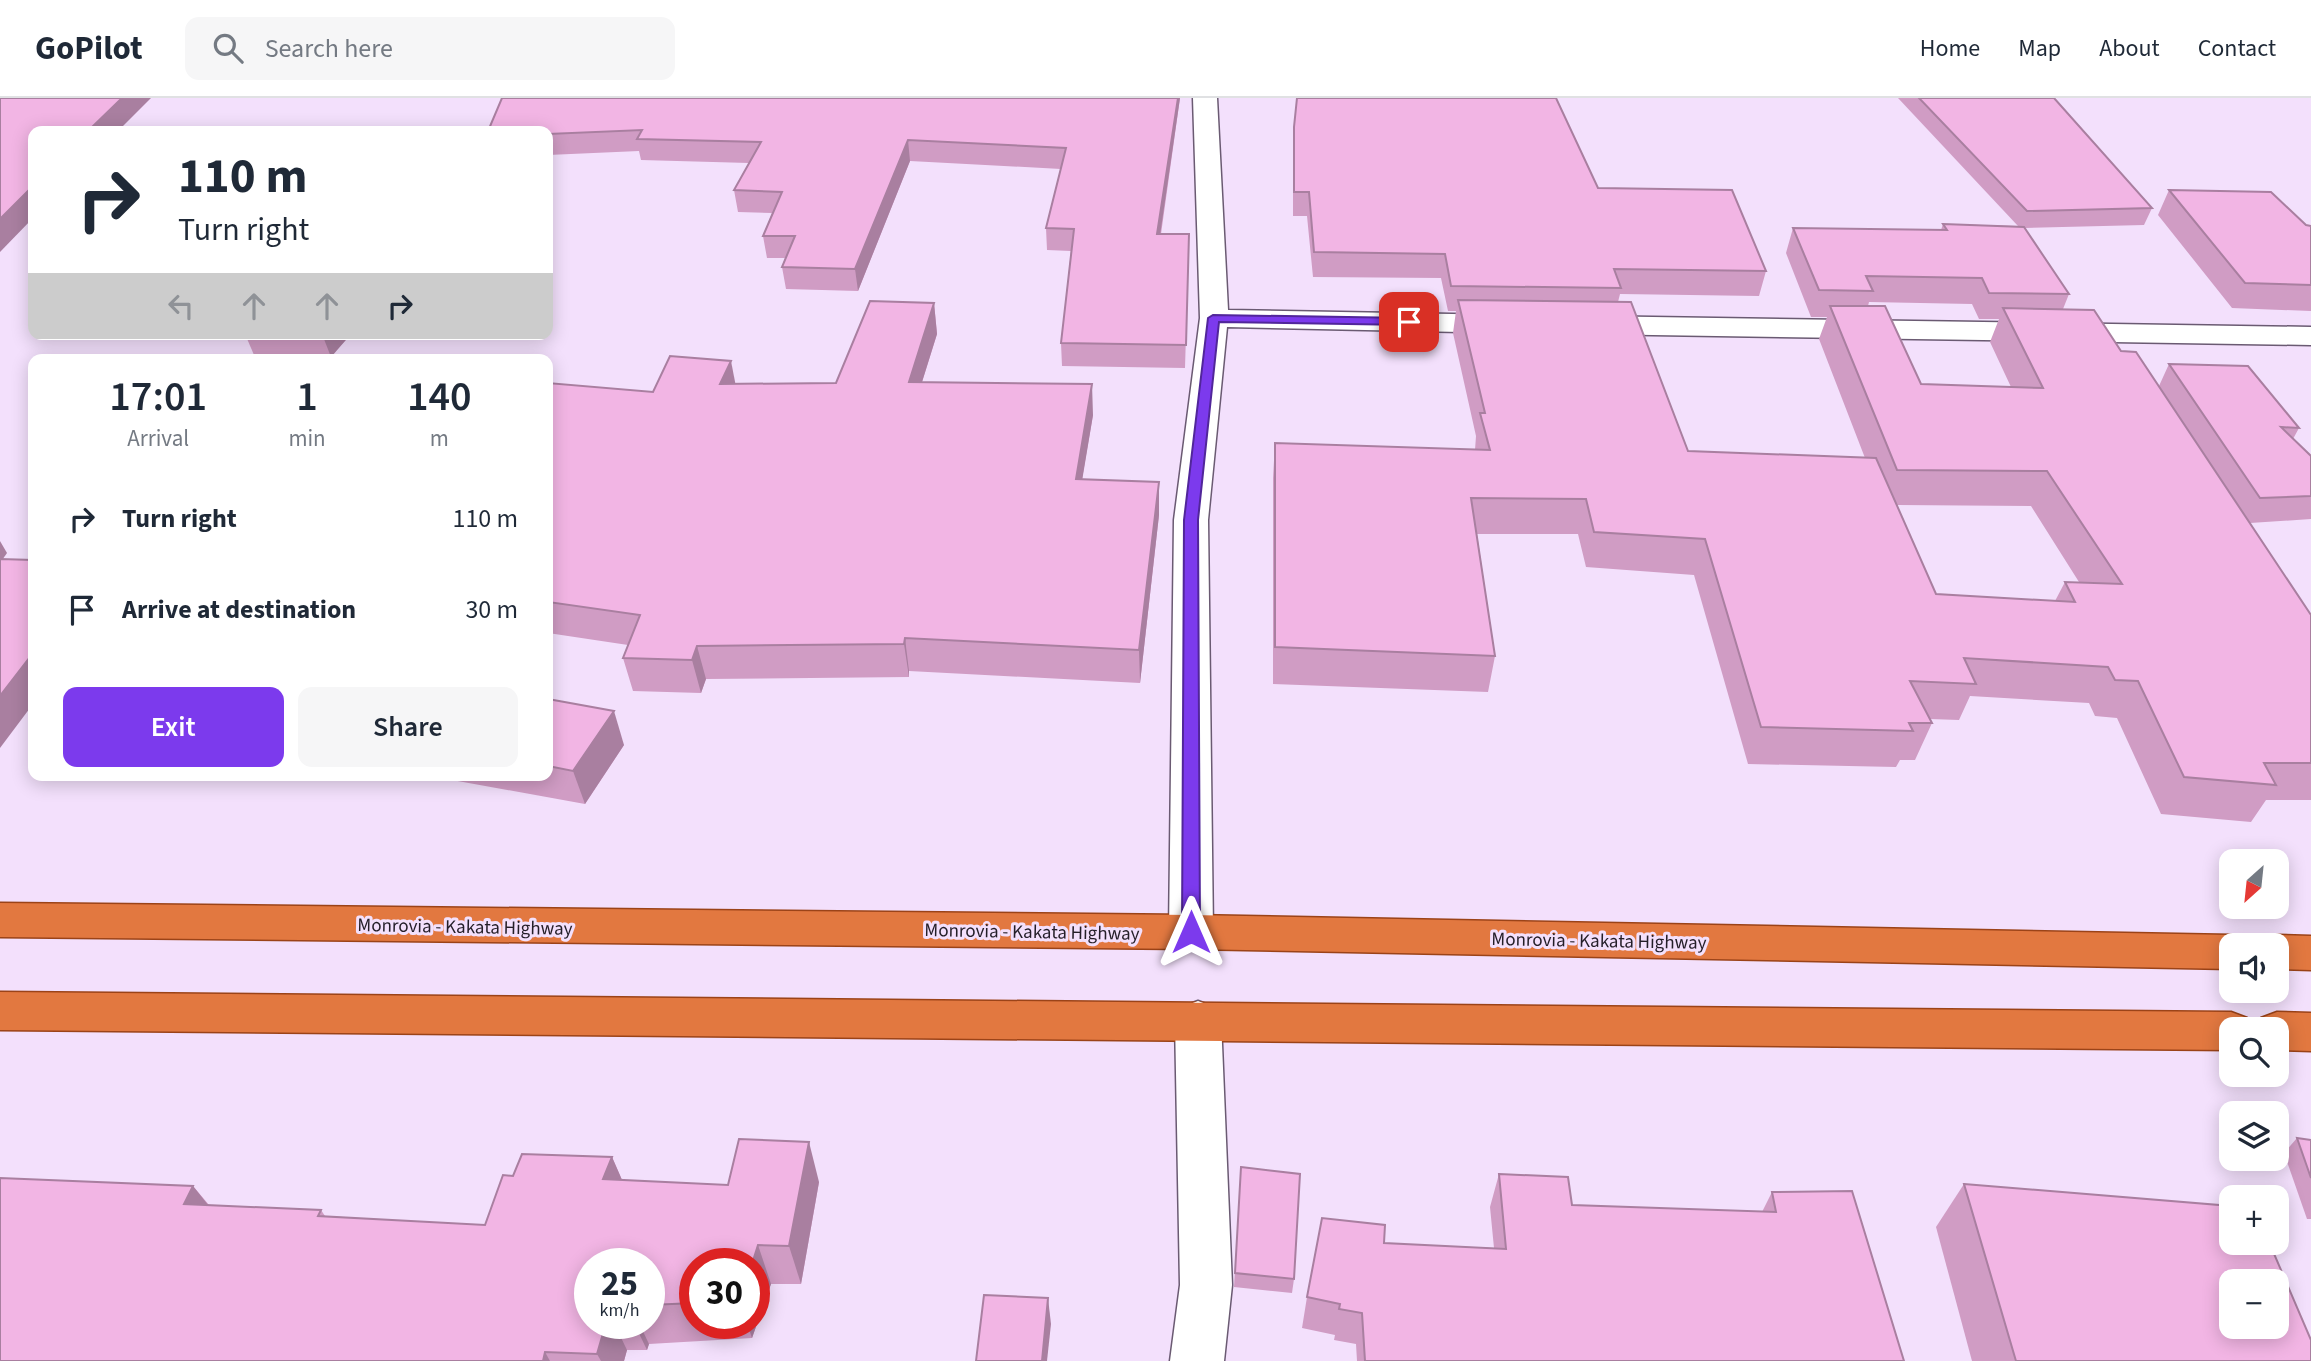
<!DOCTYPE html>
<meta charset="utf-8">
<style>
body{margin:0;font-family:"Source Sans 3",sans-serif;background:#f6f6f7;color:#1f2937;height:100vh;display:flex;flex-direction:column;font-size:26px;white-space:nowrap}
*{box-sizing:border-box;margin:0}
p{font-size:23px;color:#747a83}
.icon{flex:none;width:38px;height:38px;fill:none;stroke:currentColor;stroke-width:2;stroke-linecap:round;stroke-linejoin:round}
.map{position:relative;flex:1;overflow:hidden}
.drawer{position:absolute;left:28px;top:256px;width:525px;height:427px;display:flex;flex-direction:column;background:#fff;border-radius:14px;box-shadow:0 4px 18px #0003}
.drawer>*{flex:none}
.guide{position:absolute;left:28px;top:28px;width:525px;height:214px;border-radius:14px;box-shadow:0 4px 18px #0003;background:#fff;color:#1f2937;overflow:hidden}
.needle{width:46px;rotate:207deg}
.tools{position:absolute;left:2219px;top:751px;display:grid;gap:14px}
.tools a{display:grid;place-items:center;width:70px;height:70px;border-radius:14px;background:#fff;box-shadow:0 4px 18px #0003;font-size:35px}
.speed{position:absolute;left:574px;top:1150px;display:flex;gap:14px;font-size:35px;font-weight:700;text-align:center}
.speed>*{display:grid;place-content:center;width:91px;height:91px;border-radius:50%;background:#fff;box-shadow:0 4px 18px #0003;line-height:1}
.speed small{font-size:18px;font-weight:400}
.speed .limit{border:10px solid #d22;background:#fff;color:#111}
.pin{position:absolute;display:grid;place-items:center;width:60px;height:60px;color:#fff;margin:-30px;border-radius:14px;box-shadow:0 4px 10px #0006}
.me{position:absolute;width:77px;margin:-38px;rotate:0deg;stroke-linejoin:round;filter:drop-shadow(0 0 5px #0008)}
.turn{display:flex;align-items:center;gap:24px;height:147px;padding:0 35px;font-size:32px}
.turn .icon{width:91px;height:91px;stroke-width:2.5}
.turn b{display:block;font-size:49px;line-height:60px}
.lanes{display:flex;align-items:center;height:66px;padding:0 35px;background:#0003;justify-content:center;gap:35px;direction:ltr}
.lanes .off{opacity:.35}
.eta{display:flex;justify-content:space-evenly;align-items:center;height:119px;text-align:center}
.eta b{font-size:42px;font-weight:600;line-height:49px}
.action{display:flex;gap:14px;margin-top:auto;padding:14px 35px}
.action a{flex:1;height:80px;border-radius:14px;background:#7c3aed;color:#fff;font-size:28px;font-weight:600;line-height:80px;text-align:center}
.action a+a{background:#f6f6f7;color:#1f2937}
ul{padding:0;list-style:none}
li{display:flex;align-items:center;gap:21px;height:91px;padding:0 35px}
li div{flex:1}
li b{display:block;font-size:26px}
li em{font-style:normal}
header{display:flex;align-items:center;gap:42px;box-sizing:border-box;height:98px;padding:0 35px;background:#fff;border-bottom:2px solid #e0e1e3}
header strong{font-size:33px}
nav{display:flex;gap:38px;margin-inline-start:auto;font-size:24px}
.search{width:490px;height:63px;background:#f6f6f7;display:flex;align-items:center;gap:18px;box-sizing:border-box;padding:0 24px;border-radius:14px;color:#747a83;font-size:26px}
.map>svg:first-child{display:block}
</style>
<header>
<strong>GoPilot</strong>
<div class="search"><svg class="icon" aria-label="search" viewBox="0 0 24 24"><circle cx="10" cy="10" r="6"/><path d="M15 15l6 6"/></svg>Search here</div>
<nav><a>Home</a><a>Map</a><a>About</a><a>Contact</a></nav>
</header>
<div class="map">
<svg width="2311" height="1263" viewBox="0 0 2311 1263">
<rect width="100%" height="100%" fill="#f3e0fc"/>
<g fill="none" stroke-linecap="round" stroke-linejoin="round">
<g stroke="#6a5a72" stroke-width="3">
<g id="minor">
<path d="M 1193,0 L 1217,0 L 1228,212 L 1508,217 L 1518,220 L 1522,226 L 1518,232 L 1508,235 L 1227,229 L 1208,422 L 1213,834 L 1206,846 L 1191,851 L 1176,846 L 1169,834 L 1174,422 L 1200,220 Z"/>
<path d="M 1589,218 L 2311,229 L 2311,247 L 1589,236 L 1579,233 L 1575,227 L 1579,221 Z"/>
<path d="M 1198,903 L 1214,909 L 1221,922 L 1232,1187 L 1224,1263 L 1170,1263 L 1180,1187 L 1175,922 L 1182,909 Z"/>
</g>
</g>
<g stroke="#9b4318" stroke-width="3">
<g id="trunk">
<path d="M 0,805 L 1191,817 L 2231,837 L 2247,842 L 2249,847 L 2231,847 L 2231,871 L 1191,851 L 0,839 Z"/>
<path d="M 2277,837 L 2311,838 L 2311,872 L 2277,871 L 2277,847 L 2259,847 L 2261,842 Z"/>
<path d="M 0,894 L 2231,914 L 2247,920 L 2253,931 L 2231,931 L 2231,952 L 0,932 Z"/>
<path d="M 2277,914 L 2311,915 L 2311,953 L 2277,952 L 2277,931 L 2255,931 L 2261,920 Z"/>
</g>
</g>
<use href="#minor" fill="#fff" fill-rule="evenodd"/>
<use href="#trunk" fill="#e27840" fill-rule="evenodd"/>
</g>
<g fill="#d09cc4" fill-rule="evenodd">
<path d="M 502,0 L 1180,0 L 1161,136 L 1189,136 L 1185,270 L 1062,268 L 1061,245 L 1071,153 L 1047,152 L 1046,130 L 1061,71 L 910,63 L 858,193 L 786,191 L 782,169 L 785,160 L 767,160 L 763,138 L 772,115 L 738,114 L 734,92 L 749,65 L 641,62 L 639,53 L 548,57 L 548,33 Z"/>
<path d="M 1898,0 L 2054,0 L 2152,110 L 2144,127 L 2025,130 L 2069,196 L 2063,211 L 2121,253 L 2159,288 L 2169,266 L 2299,330 L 2293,341 L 2311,358 L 2311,421 L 2250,425 L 2311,517 L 2311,702 L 2266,702 L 2251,724 L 2161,716 L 2117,620 L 2095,618 L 2089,605 L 1970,598 L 1959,622 L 1930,621 L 1932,625 L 1915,662 L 1900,662 L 1896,669 L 1748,666 L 1694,477 L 1586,469 L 1578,436 L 1477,436 L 1495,558 L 1488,594 L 1273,586 L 1273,380 L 1275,345 L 1475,352 L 1476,338 L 1453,235 L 1456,213 L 1448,213 L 1441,180 L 1313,179 L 1307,118 L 1293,118 L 1293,52 L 1294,29 L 1598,90 L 1766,173 L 1759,198 L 1620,196 L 1618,204 L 1688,353 L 1865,360 L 1819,241 L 1827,219 L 1811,219 L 1786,155 L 1793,130 L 1941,132 L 1943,126 L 2018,128 ZM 1869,204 L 1972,206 L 1979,221 L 1999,221 L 1990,244 L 2011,289 L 1921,286 L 1868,208 ZM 1897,407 L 2031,408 L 2079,484 L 2065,484 L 2055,503 L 1936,496 Z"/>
<path d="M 2169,92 L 2306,127 L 2311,128 L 2311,213 L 2232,210 L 2158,117 Z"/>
<path d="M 934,205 L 937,236 L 922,284 L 1093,317 L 1082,381 L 1159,384 L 1159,417 L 1140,585 L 909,573 L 909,579 L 706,581 L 701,595 L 633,593 L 623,560 L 628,547 L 548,535 L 548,285 L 653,294 L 735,286 L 836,285 Z"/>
<path d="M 245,236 L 351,236 L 331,259 L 254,257 Z"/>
<path d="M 548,601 L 624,647 L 585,706 L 430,678 L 428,682 L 369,677 L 548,677 Z"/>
<path d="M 2297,1040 L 2311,1042 L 2311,1121 L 2307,1121 L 2284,1055 Z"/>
<path d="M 612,1059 L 622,1082 L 728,1087 L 819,1084 L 801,1186 L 771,1186 L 752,1240 L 649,1246 L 647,1252 L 627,1252 L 624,1263 L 0,1263 L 193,1088 L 209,1107 L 321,1112 L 325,1118 L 485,1127 L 513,1078 ZM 649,1166 L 649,1225 L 590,1225 ZM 695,1166 L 754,1166 L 754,1225 L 695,1225 Z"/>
<path d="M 1241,1069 L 1294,1181 L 1292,1195 L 1234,1189 Z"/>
<path d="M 1499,1076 L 1572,1107 L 1762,1114 L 1772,1094 L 1904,1263 L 1357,1263 L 1356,1246 L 1334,1242 L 1335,1237 L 1302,1230 L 1307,1199 L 1384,1145 L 1494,1150 L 1490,1109 Z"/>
<path d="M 1964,1086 L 2311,1263 L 1972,1263 L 1936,1129 Z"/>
</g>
<g fill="#a97fa0">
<path d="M 122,0 L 151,0 L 118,33 L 88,33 Z"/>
<path d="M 1178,0 L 1180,0 L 1157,158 L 1157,136 Z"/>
<path d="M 908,42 L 910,63 L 858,193 L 855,171 Z"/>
<path d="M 33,88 L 33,120 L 0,154 L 0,121 Z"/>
<path d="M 934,205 L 937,236 L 912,316 L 909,284 Z"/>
<path d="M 322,236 L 351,236 L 331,259 Z"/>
<path d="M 731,263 L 737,294 L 720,286 Z"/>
<path d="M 1092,286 L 1093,317 L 1077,413 L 1076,381 Z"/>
<path d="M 1159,384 L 1159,417 L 1140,585 L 1139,552 Z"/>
<path d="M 0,443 L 7,455 L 0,465 Z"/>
<path d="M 905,540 L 909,573 L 909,579 L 904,546 Z"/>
<path d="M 697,548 L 706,581 L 701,595 L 692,562 Z"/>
<path d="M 33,555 L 33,606 L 0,650 L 0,598 Z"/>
<path d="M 614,613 L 624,647 L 585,706 L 573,673 Z"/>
<path d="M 809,1044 L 819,1084 L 801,1186 L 789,1148 Z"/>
<path d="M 612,1059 L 629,1098 L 603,1081 Z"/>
<path d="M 193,1088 L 224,1127 L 184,1106 Z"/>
<path d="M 758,1147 L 771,1186 L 752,1240 L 747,1225 L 754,1225 L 754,1166 L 752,1166 Z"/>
<path d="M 1048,1200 L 1051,1226 L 1047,1263 L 1042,1263 Z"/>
<path d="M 606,1225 L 614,1225 L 627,1252 L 624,1263 L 601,1263 L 597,1256 Z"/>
<path d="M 634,1225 L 639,1225 L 649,1246 L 647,1252 Z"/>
<path d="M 545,1254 L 550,1263 L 543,1263 Z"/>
</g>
<g fill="#f2b5e4" stroke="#a97fa0" stroke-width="2" fill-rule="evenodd">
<path d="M 0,0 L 122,0 L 88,33 L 33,33 L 33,88 L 0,121 Z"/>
<path d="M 502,0 L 1178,0 L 1157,136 L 1189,136 L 1186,247 L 1061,245 L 1074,131 L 1046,130 L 1066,50 L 908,42 L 855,171 L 782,169 L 795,138 L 763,138 L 782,94 L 734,92 L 761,44 L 637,41 L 642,32 L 548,36 L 548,33 L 488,33 Z"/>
<path d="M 1297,0 L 1556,0 L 1598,90 L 1732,92 L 1766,173 L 1614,171 L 1621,190 L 1451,188 L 1445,156 L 1314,154 L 1309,94 L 1294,94 L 1294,29 Z"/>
<path d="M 1919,0 L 2054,0 L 2152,110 L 2027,113 Z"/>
<path d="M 2169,92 L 2271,94 L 2306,127 L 2311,128 L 2311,187 L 2245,185 Z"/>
<path d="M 1943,126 L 2024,129 L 2069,196 L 1989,195 L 1982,180 L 1866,178 L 1873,193 L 1819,192 L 1793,130 L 1947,132 Z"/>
<path d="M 1458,202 L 1631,204 L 1688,353 L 1876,360 L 1936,496 L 2075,504 L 2065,484 L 2122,486 L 2047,373 L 1897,372 L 1830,208 L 1885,208 L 1921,286 L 2043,290 L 2003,210 L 2094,212 L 2121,253 L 2136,254 L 2311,517 L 2311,665 L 2264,665 L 2276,687 L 2184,679 L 2138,583 L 2115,582 L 2108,569 L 1964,560 L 1976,586 L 1910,583 L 1932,625 L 1909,625 L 1913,633 L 1761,629 L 1705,441 L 1594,434 L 1586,401 L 1471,400 L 1495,558 L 1275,549 L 1275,345 L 1490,352 L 1480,315 L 1485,315 Z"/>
<path d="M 870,203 L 934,205 L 909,284 L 1092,286 L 1076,381 L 1159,384 L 1139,552 L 905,540 L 904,546 L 697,548 L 692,562 L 623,560 L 640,517 L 548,504 L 548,285 L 653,294 L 670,258 L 731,263 L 720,286 L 836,285 Z"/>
<path d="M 2169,266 L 2248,268 L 2299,330 L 2281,329 L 2311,358 L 2311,398 L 2260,400 Z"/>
<path d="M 0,461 L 33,462 L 33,555 L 0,598 Z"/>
<path d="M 548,601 L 614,613 L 573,673 L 548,668 Z"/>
<path d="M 2297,1040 L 2311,1042 L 2311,1080 Z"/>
<path d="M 739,1041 L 809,1044 L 789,1148 L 758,1147 L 752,1166 L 695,1166 L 695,1205 L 649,1207 L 649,1166 L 590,1166 L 590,1225 L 606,1225 L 597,1256 L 545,1254 L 543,1263 L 0,1263 L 0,1080 L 193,1088 L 184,1106 L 321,1112 L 318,1118 L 485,1127 L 503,1077 L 513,1078 L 522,1056 L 612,1059 L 603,1081 L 728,1087 Z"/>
<path d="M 1241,1069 L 1300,1076 L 1294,1181 L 1235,1175 Z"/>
<path d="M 1499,1076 L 1568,1079 L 1572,1107 L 1776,1114 L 1772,1094 L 1852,1093 L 1904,1263 L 1365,1263 L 1362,1215 L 1339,1211 L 1340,1206 L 1307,1199 L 1322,1120 L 1385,1127 L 1384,1145 L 1506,1151 Z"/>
<path d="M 1964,1086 L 2231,1108 L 2231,1144 L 2269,1144 L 2311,1242 L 2311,1263 L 2016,1263 ZM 2231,1183 L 2277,1183 L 2277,1228 L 2231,1228 Z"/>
<path d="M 984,1197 L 1048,1200 L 1042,1263 L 976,1263 Z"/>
</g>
<path fill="#7c3aed" stroke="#51269a" stroke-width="2" d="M 1213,217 L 1409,220 L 1415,224 L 1409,227 L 1219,224 L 1198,422 L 1200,834 L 1197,839 L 1185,839 L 1182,834 L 1184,422 L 1208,220 Z"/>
<g text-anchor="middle" stroke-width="6" stroke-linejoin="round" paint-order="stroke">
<g font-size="19" fill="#241e28" stroke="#f3e0fc">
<text transform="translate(465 828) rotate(1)" y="7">Monrovia - Kakata Highway</text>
<text transform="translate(1032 833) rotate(1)" y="7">Monrovia - Kakata Highway</text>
<text transform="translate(1599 842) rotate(1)" y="7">Monrovia - Kakata Highway</text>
</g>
</g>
</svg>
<div class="tools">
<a><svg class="needle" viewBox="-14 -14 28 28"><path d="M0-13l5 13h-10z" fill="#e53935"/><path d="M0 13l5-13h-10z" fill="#747a83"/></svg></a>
<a><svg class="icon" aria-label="sound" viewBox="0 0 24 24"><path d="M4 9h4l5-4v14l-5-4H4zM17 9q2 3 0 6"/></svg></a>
<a><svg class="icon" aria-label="search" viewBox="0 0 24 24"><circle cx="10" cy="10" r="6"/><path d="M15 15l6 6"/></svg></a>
<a><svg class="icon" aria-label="layers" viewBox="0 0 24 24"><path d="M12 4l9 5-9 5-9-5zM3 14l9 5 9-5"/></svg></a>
<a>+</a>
<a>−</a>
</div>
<div class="speed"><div>25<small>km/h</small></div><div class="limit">30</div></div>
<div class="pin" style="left:1409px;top:224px;background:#d93025"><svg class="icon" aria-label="arrive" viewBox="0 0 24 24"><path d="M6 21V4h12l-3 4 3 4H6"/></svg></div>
<svg class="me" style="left:1191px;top:834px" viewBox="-20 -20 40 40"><path d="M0-17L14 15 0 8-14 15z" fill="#7c3aed" stroke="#fff" stroke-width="4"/></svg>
<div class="guide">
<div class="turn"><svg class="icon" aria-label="right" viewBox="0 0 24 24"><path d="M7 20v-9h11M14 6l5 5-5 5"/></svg><div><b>110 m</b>Turn right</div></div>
<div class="lanes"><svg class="icon off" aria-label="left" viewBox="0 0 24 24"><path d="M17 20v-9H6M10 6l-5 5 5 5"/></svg><svg class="icon off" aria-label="ahead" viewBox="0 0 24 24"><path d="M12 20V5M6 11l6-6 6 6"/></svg><svg class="icon off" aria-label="ahead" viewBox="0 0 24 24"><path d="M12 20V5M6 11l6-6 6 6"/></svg><svg class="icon" aria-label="right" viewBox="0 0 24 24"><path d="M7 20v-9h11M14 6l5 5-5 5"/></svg></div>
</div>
<section class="drawer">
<div class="eta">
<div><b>17:01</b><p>Arrival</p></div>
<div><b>1</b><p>min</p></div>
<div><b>140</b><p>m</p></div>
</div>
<ul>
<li><svg class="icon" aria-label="right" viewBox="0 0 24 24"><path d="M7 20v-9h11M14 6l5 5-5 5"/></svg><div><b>Turn right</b></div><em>110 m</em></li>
<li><svg class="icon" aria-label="arrive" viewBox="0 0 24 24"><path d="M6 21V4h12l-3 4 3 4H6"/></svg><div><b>Arrive at destination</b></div><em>30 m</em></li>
</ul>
<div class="action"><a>Exit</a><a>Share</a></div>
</section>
</div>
